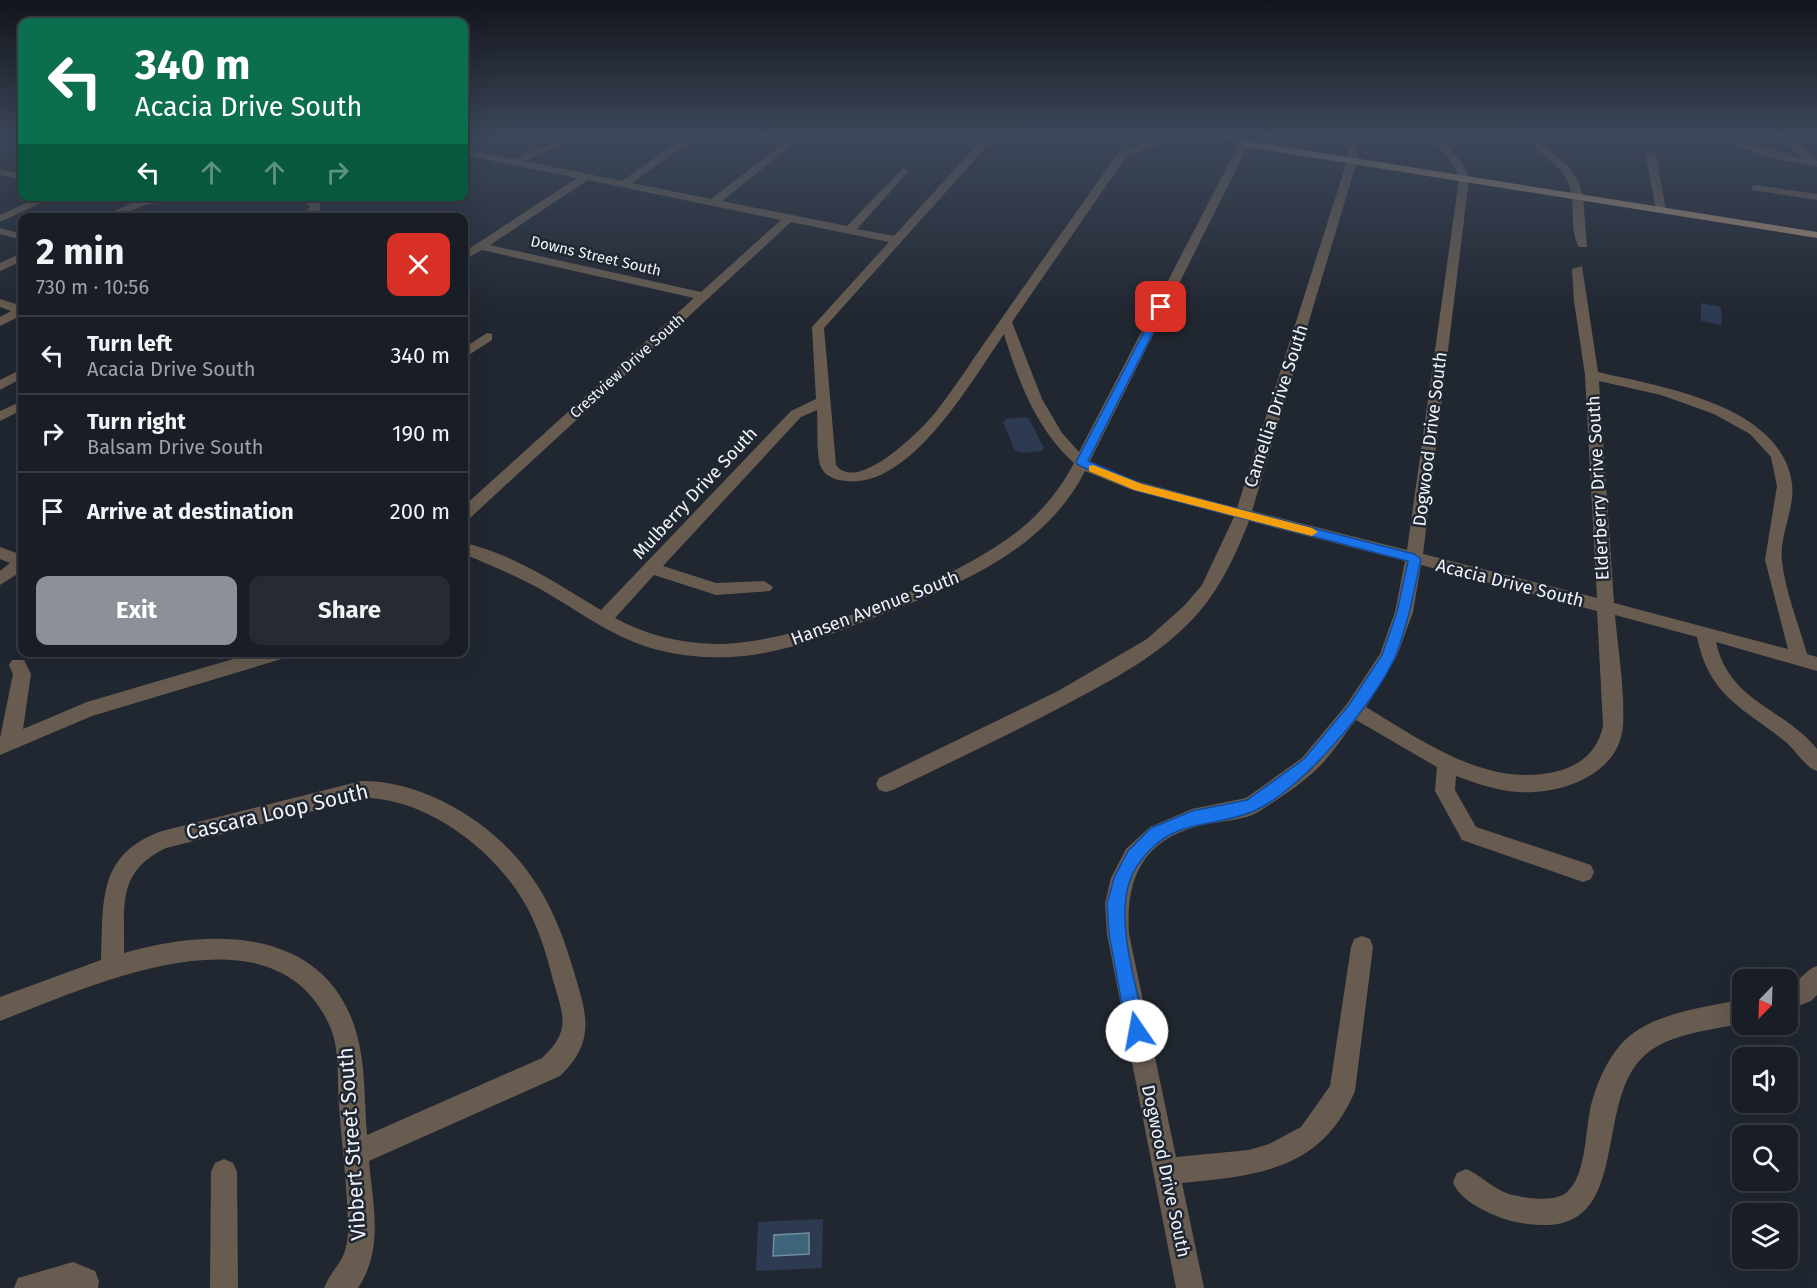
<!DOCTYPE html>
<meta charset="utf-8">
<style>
body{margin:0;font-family:"Fira Sans",sans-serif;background:#262a32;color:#f1f3f6;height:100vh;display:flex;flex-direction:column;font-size:22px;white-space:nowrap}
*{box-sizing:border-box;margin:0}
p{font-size:20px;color:#9fa2a7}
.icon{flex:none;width:33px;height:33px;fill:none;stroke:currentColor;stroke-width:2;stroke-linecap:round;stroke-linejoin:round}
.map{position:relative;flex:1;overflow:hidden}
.sheet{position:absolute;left:18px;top:213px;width:450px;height:444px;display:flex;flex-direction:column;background:#191d25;border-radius:12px;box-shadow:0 6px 24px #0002,0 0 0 2px #373b42}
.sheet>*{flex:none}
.banner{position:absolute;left:18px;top:18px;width:450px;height:183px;border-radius:12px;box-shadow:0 6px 24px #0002,0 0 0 2px #373b42;background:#0b6e4f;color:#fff;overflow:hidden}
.needle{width:39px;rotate:203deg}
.tools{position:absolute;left:1732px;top:969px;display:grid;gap:12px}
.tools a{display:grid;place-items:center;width:66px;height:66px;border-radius:12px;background:#191d25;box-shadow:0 6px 24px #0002,0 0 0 2px #373b42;font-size:30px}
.pin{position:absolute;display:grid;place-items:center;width:51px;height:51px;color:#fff;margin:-26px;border-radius:12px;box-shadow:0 3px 9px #0006}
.me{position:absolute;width:66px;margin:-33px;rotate:348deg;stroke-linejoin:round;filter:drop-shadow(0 0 4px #0008)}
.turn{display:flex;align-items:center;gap:21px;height:126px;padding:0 18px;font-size:27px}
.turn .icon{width:78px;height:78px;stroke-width:2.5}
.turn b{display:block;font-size:42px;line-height:51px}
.lanes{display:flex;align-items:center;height:57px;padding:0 18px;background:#0003;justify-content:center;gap:30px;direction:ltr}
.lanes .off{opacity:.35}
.round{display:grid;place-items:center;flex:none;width:63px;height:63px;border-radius:12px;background:#262a32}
.headline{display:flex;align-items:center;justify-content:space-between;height:102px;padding:0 18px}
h1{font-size:36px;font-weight:700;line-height:45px}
.button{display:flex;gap:12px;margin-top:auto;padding:12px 18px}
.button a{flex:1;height:69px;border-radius:12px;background:#8c9099;color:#fff;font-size:24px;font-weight:700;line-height:69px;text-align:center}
.button a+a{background:#262a32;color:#f1f3f6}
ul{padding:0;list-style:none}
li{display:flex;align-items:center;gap:18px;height:78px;padding:0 18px;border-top:2px solid #373b42}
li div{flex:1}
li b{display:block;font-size:22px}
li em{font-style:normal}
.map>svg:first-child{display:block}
</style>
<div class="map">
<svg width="1817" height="1288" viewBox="0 0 1817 1288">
<rect width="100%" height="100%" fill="#212731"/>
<g fill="#2e3a51">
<path d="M 1701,303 L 1721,307 L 1722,325 L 1701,321 Z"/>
<path d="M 1025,417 L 1029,419 L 1044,448 L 1041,451 L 1022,453 L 1015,451 L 1003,422 L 1006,419 Z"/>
<path d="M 823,1219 L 822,1268 L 756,1271 L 758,1222 Z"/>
</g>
<path fill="#3d6478" stroke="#728f9f" stroke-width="1.5" d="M 809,1233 L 809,1254 L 773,1256 L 774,1235 Z"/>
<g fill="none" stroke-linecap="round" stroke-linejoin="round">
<g fill="#685c50" fill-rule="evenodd">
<path d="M 16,135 L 14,137 L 0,143 L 0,136 Z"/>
<path d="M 567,135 L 581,135 L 525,161 L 622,181 L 687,135 L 699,135 L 632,183 L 711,199 L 794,135 L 805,135 L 722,201 L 847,226 L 903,168 L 908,171 L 907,173 L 857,229 L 894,236 L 986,135 L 997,135 L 824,328 L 836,465 C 858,494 920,431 935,413 C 956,386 975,356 995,328 C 1036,269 1077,211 1118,153 L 1153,139 L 1230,136 L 1230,140 L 1227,141 L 1155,145 L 1126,157 L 1012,322 L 1042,399 L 1062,433 L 1079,452 L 1239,144 L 1247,142 L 1249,144 L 1090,461 L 1129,479 L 1237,508 L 1347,161 L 1348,150 L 1335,135 L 1345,135 L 1358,150 L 1357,161 L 1252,511 L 1407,550 L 1459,179 L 1455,167 L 1428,135 L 1438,135 L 1463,164 L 1469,179 L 1423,554 L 1597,598 L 1585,375 L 1574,301 L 1572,269 L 1582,266 L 1598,372 C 1662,387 1782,405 1792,484 C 1795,509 1779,536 1782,561 C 1785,591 1799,625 1807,654 L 1817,657 L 1817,671 L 1716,642 C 1729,702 1783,707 1817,749 L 1817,771 C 1805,767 1797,752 1787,743 C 1744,708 1709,697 1697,637 L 1615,615 C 1618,651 1625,690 1623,725 C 1620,775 1560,795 1518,792 C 1497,791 1476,783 1456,776 L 1455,790 L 1476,827 L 1591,865 L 1594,872 L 1591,879 L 1583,882 L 1462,840 L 1435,791 L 1437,767 L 1356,720 C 1343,736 1331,756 1316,770 C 1300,785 1278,799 1260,811 C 1246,820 1223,821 1207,824 C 1145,837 1125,875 1129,934 L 1176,1157 L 1249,1150 L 1269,1144 L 1301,1127 L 1330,1086 L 1351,947 L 1354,939 L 1362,936 L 1370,939 L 1373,947 L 1355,1091 C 1321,1171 1258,1175 1182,1183 L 1204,1288 L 1176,1288 L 1107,934 L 1105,904 L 1111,878 L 1126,849 L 1150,827 L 1192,809 L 1246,798 L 1302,758 L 1347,704 L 1380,654 L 1395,612 L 1405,561 L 1249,521 C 1236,554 1222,585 1199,612 C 1163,654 1112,680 1065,705 C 1008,735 951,762 893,790 L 886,792 L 879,790 L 876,784 L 879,778 L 1058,691 L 1147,639 L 1185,605 L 1202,585 L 1234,517 L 1129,489 L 1085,471 C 1045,551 956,586 878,616 C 835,633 790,651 744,656 C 715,659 686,657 658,650 C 615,639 580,612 542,590 C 517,576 490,565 464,554 L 464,543 C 512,553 559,585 601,610 L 791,411 L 816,399 L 812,327 L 889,242 L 791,222 L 470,518 L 464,519 L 464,506 L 694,298 L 482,250 L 464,260 L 464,252 L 577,178 L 464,155 L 464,149 L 514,159 ZM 588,180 L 781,220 L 701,292 L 490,245 ZM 1004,334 C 1018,381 1037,430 1074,463 C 1061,488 1044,509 1023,527 C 959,580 798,645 715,644 C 679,643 646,635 615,618 L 654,575 L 716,595 L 770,591 L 773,587 L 764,581 L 716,583 L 663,566 L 801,417 L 817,410 C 818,427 816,448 820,465 C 824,476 835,480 846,481 C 911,489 972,380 1004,334 ZM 1599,381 L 1661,395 L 1714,414 L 1750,434 L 1771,457 L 1777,486 L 1765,560 L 1788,649 L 1614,603 ZM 1421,565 L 1597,611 L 1603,725 C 1599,748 1584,763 1562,770 C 1491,791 1424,742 1366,707 L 1397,656 L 1413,612 Z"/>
<path d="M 921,135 L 931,135 L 931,136 L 926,139 Z"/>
<path d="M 1528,135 L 1538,135 L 1543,145 L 1568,166 L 1578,180 L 1583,196 L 1587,247 L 1579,247 C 1568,227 1577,203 1568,182 C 1560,162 1536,156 1528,135 Z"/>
<path d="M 1703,135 L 1719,135 L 1801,158 L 1778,135 L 1789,135 L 1817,161 L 1817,167 L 1776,159 Z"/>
<path d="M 1651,153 L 1656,156 L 1666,210 L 1661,213 L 1656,210 L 1646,156 Z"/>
<path d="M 0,169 L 22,174 L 22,180 L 0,175 Z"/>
<path d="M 1756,185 L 1817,194 L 1817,200 L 1752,190 L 1752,186 Z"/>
<path d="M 41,196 L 56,196 L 0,222 L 0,215 Z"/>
<path d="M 157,196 L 183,196 L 142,206 L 115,218 L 100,218 L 135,201 Z"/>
<path d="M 296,196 L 309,196 L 320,203 L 320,210 L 313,218 L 301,218 L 310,206 Z"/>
<path d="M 0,228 L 22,234 L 22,240 L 0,234 Z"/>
<path d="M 22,253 L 22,261 L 0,271 L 0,263 Z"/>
<path d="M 0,299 L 22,306 L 22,315 L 0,326 L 0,317 L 11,311 L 0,307 Z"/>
<path d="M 487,333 L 492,334 L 492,340 L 464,358 L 464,348 Z"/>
<path d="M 22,369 L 22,378 L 0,390 L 0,380 Z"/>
<path d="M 22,401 L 22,410 L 0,421 L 0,411 Z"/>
<path d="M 0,547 L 22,555 L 22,571 L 0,585 L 0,571 L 10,563 L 0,559 Z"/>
<path d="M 257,652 L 291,652 L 288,657 L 92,716 L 0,755 L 0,738 L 13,674 L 9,665 L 12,660 L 24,660 L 31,674 L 23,729 L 87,702 Z"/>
<path d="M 361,781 C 424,780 496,824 531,876 C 552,905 564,938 574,972 C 587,1015 596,1041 560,1076 L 369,1161 C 373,1205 384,1249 358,1288 L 324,1288 C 334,1264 346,1264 348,1233 C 348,1191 342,1148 339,1106 C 337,1081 340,1052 331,1029 C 277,898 91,986 0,1021 L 0,997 L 101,960 C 104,901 96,855 162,831 ZM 371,798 C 435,803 500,855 529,911 C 540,933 547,956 553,980 C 563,1015 572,1031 542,1058 L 367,1135 C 364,1103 366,1067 357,1035 C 328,927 213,927 124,953 C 125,906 116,872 166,848 L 361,799 Z"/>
<path d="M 1817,966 L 1817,995 L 1811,1001 L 1788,1010 L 1788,986 C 1800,982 1805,970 1817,966 Z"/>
<path d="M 1743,999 L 1743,1023 C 1710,1031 1665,1033 1641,1059 C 1596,1106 1628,1222 1548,1225 C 1529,1225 1512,1223 1494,1215 C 1478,1208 1459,1198 1453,1182 L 1457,1173 L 1466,1169 C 1481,1175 1493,1189 1509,1194 C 1524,1198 1555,1203 1567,1192 C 1586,1175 1585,1134 1590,1110 C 1595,1087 1607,1058 1624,1041 C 1653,1012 1705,1008 1743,999 Z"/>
<path d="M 224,1159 L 233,1163 L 237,1172 L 238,1288 L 210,1288 L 211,1172 L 215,1163 Z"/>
<path d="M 73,1262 L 95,1271 L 99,1281 L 98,1288 L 14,1288 L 18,1278 Z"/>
</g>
<path fill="#aa9078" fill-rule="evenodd" d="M 1216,135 L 1232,135 L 1254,142 L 1817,232 L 1817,238 L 1252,148 Z"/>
</g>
<linearGradient id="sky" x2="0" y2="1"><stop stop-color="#12151b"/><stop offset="0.43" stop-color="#3d475a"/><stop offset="1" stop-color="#3d475a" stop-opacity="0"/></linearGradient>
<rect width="1817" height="316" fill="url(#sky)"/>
<path fill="#1a73e8" stroke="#114b97" stroke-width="1.5" d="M 1158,305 L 1166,307 L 1088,461 L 1142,484 L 1414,554 L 1421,559 C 1414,591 1408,624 1396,655 C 1376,702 1301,791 1254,811 C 1218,827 1181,818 1150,850 C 1142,859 1134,868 1130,880 C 1115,922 1137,988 1146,1031 L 1143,1038 L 1137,1041 L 1130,1038 L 1127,1031 L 1109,934 L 1107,904 L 1114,878 L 1128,851 L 1151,828 L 1192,811 L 1247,800 L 1304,759 L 1349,705 L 1382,655 L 1397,612 L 1408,561 L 1134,490 L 1078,465 L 1076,462 Z"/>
<path fill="#f59e0b" d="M 1093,465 L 1142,484 L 1312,528 L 1318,532 L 1312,536 L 1134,490 L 1089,471 L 1089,466 Z"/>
<g text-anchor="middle" stroke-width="5" stroke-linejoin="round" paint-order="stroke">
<g font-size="15" fill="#eff3fb" stroke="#212731">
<text transform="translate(596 256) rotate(13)" y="5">Downs Street South</text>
<text transform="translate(627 366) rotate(-42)" y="5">Crestview Drive South</text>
</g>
<g font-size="18" fill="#eff3fb" stroke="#212731">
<text transform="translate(1276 406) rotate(-72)" y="6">Camellia Drive South</text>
<text transform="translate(1430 439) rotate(-83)" y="6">Dogwood Drive South</text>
<text transform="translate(1598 488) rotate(-93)" y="6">Elderberry Drive South</text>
<text transform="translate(695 493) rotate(-47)" y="6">Mulberry Drive South</text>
<text transform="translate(1510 583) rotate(14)" y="6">Acacia Drive South</text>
<text transform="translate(875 608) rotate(-21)" y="6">Hansen Avenue South</text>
<text transform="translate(1166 1171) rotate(78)" y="6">Dogwood Drive South</text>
</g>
<g font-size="21" fill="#eff3fb" stroke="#212731">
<text transform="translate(277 812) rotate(-13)" y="7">Cascara Loop South</text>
<text transform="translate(352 1144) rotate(-94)" y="7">Vibbert Street South</text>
</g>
</g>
</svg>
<div class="tools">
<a><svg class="needle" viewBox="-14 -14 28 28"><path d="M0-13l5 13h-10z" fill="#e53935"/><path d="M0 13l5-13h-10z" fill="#9fa2a7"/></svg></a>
<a><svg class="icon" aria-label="sound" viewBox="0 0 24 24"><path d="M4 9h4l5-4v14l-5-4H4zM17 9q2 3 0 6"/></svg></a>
<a><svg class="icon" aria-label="search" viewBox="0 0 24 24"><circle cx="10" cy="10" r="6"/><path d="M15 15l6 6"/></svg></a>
<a><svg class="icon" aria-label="layers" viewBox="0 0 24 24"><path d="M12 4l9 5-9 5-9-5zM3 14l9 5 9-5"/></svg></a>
</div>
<div class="pin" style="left:1161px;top:307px;background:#d93025"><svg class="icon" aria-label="arrive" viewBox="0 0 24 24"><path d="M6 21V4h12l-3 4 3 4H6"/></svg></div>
<svg class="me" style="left:1137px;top:1031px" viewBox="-20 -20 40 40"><circle r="19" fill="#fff"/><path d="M0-13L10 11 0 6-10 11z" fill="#1a73e8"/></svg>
<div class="banner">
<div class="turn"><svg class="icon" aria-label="left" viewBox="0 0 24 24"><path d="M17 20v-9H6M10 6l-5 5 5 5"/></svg><div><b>340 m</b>Acacia Drive South</div></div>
<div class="lanes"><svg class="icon" aria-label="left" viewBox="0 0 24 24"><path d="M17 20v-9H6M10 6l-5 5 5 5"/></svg><svg class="icon off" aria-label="ahead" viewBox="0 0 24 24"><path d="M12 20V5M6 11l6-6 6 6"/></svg><svg class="icon off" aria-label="ahead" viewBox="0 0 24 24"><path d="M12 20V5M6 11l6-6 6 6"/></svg><svg class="icon off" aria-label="right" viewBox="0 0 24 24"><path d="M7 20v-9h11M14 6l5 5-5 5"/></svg></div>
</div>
<section class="sheet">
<div class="headline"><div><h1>2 min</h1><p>730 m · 10:56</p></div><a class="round" style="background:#d93025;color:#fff"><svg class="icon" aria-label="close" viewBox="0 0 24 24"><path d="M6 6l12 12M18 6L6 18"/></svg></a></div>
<ul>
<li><svg class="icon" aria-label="left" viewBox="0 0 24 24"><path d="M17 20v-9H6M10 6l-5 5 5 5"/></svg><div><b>Turn left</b><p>Acacia Drive South</p></div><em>340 m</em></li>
<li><svg class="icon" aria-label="right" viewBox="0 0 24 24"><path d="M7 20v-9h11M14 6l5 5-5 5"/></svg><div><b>Turn right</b><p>Balsam Drive South</p></div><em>190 m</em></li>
<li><svg class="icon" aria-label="arrive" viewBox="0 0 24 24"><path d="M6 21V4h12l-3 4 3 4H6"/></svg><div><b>Arrive at destination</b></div><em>200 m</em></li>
</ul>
<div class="button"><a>Exit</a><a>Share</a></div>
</section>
</div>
